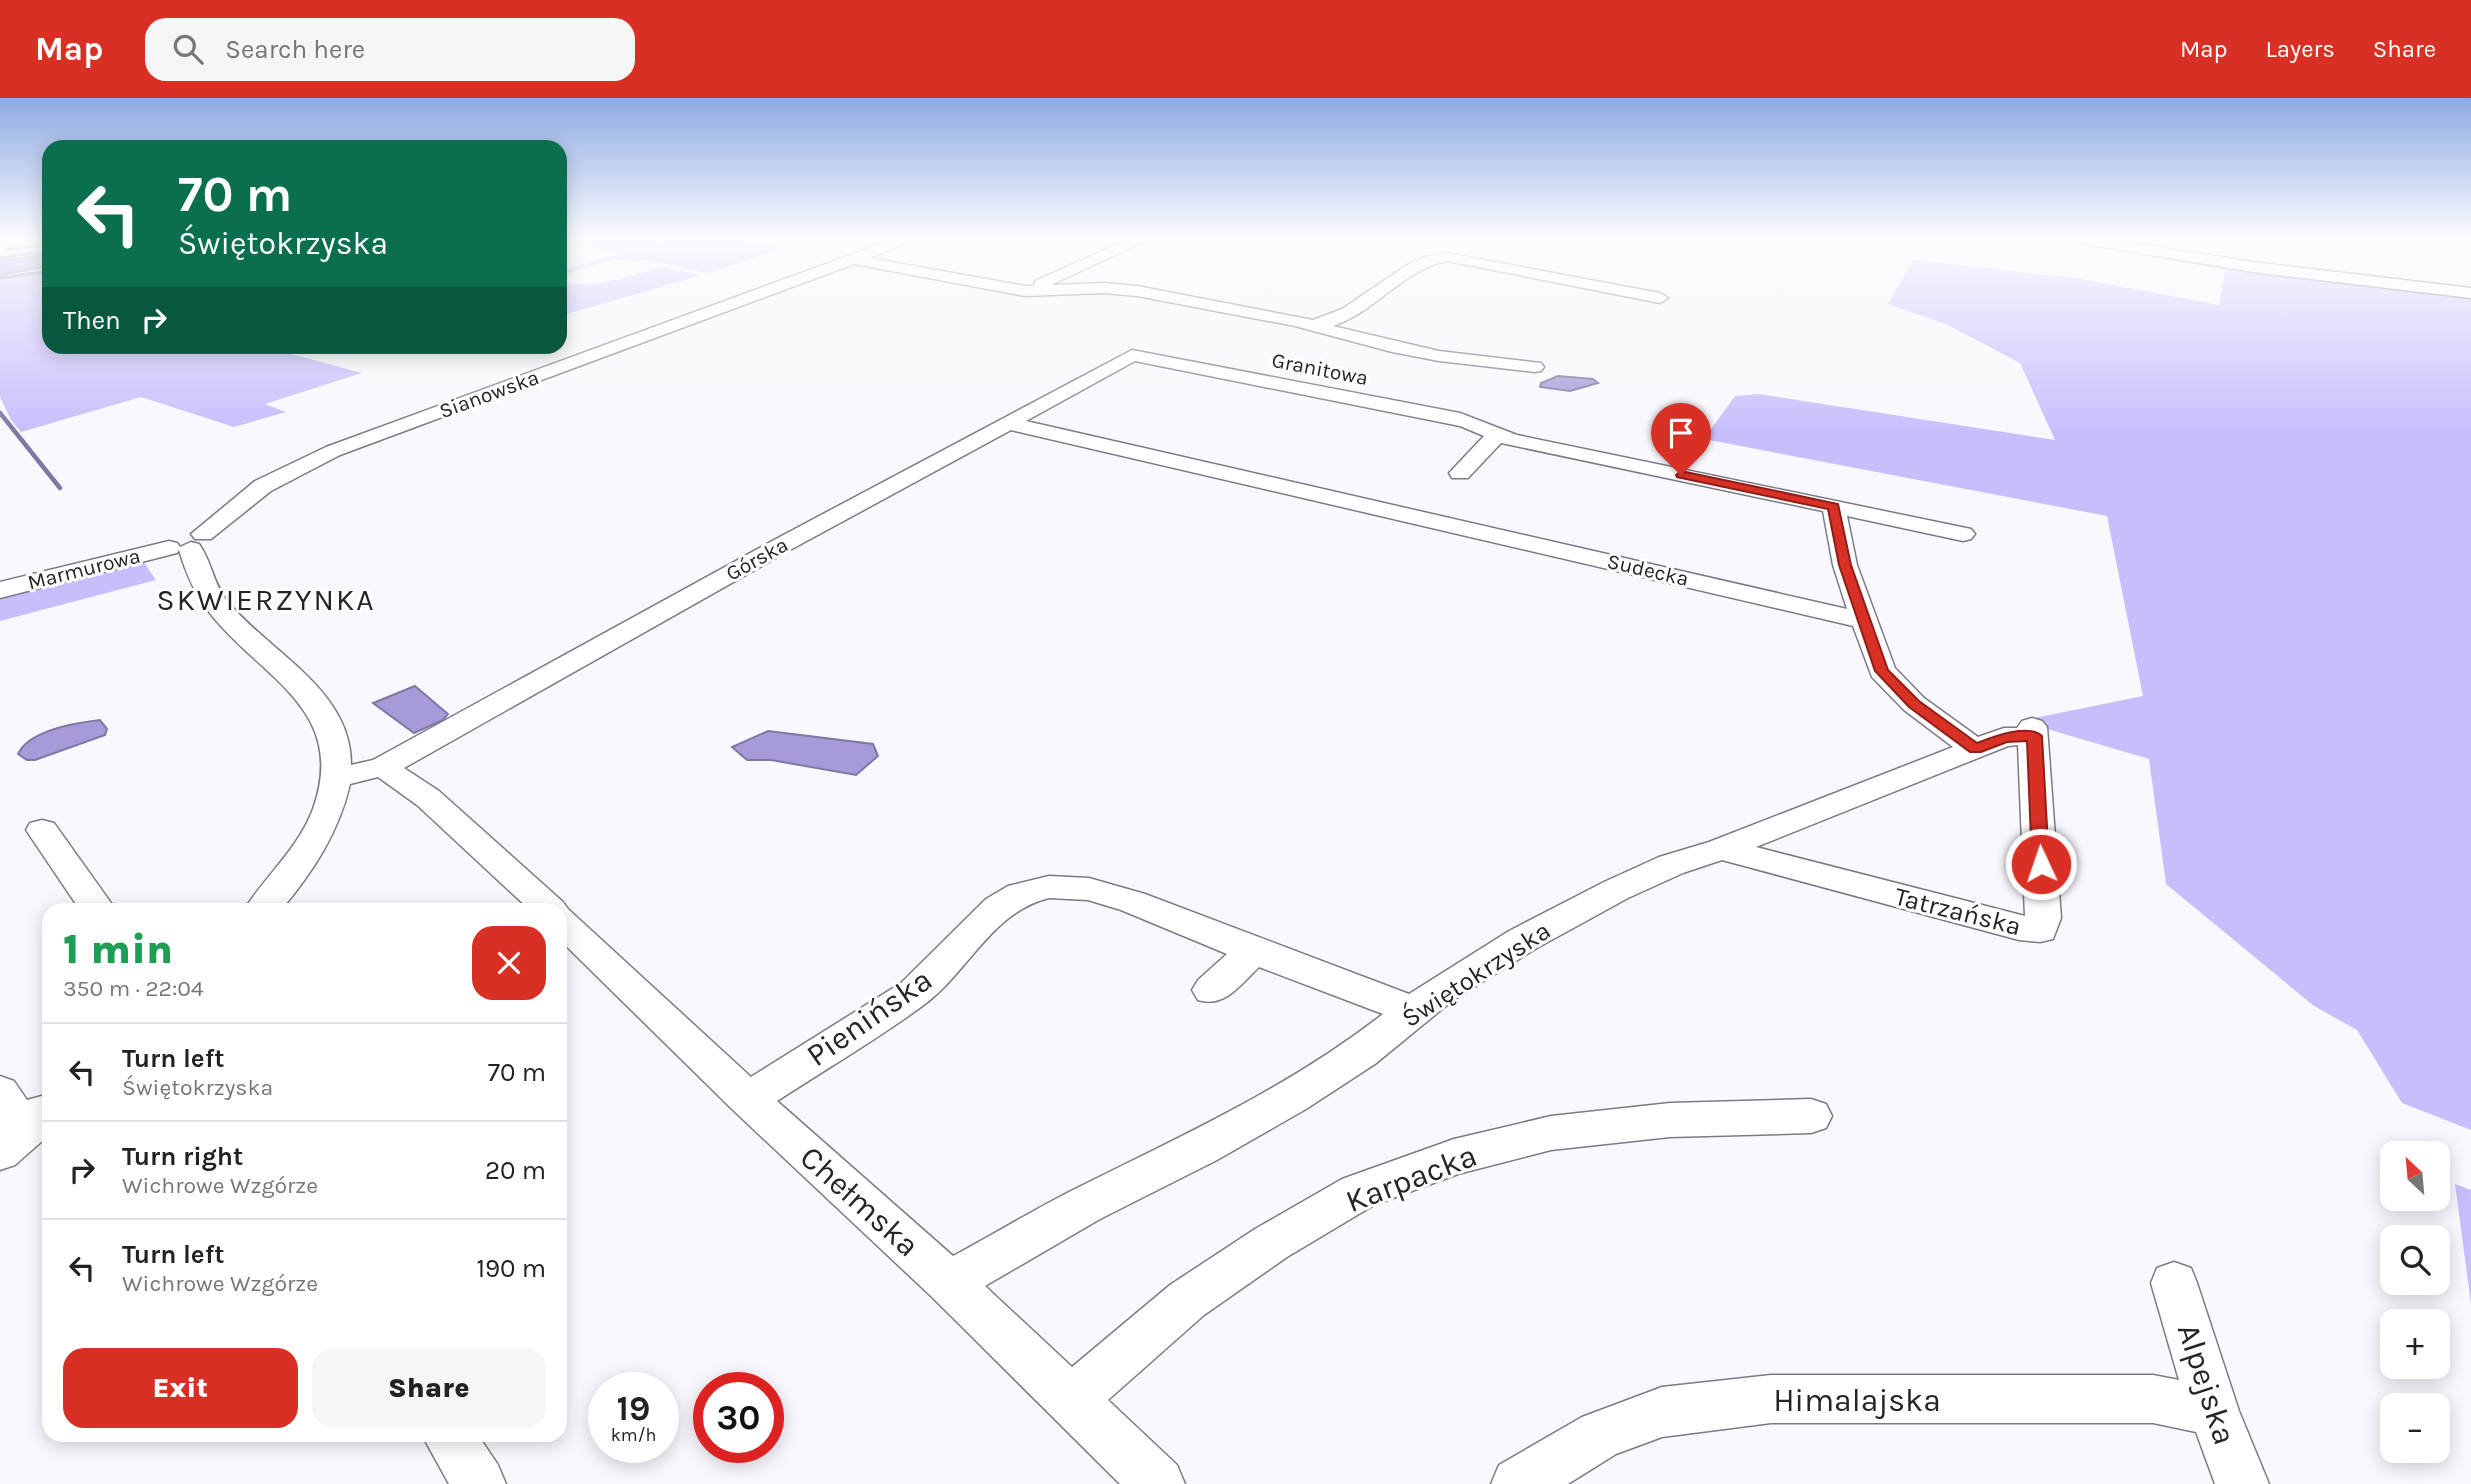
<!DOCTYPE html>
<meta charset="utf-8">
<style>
body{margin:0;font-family:Karla,sans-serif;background:#f6f6f6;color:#222;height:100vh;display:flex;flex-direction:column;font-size:26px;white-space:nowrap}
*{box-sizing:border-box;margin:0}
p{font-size:23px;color:#767676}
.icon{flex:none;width:38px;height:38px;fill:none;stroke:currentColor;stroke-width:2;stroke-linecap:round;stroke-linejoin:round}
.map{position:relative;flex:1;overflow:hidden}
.details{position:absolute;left:42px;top:805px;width:525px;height:539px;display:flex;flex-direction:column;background:#fff;border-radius:21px;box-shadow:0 4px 18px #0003}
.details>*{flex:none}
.top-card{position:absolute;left:42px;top:42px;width:525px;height:214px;border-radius:21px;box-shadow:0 4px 18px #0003;background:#0b6e4f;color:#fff;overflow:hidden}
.needle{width:46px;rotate:334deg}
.fabs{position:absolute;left:2380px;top:1043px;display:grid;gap:14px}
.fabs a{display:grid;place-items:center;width:70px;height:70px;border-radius:14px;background:#fff;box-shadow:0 4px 18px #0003;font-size:35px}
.speed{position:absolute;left:588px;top:1274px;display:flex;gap:14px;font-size:35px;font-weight:700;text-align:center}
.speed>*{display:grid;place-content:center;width:91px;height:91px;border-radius:50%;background:#fff;box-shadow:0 4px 18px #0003;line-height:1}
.speed small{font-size:18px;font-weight:400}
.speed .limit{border:10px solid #d22;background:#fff;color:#111}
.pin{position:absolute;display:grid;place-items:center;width:60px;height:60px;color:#fff;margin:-72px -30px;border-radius:50% 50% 50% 0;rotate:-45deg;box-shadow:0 0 7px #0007}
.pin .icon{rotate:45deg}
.me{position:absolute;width:77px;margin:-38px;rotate:357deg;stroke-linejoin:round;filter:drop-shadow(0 0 5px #0008)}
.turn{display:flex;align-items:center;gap:24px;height:147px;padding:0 21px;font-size:32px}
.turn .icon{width:91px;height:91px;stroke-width:2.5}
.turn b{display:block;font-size:49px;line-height:60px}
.then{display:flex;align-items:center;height:66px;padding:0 21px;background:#0003;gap:14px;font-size:26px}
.round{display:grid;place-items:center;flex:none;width:74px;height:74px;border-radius:21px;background:#f6f6f6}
.overview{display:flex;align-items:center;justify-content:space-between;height:119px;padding:0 21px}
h1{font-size:42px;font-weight:800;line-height:52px;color:#1e9e55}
.action{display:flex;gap:14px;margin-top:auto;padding:14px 21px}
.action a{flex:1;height:80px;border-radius:21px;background:#d93025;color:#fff;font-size:28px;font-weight:800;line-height:80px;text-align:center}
.action a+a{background:#f6f6f6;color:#222}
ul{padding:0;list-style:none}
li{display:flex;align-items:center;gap:21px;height:98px;padding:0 21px;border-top:2px solid #e0e0e0}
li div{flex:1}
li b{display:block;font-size:26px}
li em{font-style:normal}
header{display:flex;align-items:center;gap:42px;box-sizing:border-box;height:98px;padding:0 35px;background:#d93025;color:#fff}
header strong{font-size:33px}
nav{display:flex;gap:38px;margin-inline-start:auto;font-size:24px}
.search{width:490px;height:63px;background:#f6f6f6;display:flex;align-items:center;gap:18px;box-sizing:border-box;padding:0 24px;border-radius:21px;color:#767676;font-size:26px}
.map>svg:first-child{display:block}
</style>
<header>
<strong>Map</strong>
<div class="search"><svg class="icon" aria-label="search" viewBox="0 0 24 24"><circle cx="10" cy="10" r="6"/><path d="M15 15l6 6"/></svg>Search here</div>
<nav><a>Map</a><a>Layers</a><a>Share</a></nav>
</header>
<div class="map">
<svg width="2471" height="1386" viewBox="0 0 2471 1386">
<rect width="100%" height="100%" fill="#f9f8fe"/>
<g fill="#c9befc">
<path d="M 560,141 L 664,141 L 618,155 Z"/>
<path d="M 673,141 L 731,141 L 784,150 L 709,175 L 643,162 L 634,164 L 614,161 L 560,178 L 560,172 Z"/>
<path d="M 1913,162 L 2081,181 L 2219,207 L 2226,166 L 2471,196 L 2471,1032 L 2402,1005 L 2357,932 L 2314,908 L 2166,786 L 2149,661 L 2020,623 L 2143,598 L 2107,418 L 1704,341 L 1735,298 L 1759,296 L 2055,342 L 2020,265 L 1948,227 L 1888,206 Z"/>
<path d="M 662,169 L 702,177 L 560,218 L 560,184 C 594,192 629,178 662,169 Z"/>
<path d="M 49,172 L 49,248 L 313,249 L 291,256 L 362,275 L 265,306 L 286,314 L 234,329 L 141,299 L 21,334 L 11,322 L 0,299 L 0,180 Z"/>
<path d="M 143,463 L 156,482 L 0,523 L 0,499 Z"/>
<path d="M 2455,1086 L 2471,1092 L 2471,1206 Z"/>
</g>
<g fill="#a69ad9" stroke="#7f77a4" stroke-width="2">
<path d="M 1558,278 L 1593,281 L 1598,285 L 1570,293 L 1540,289 L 1541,285 Z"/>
<path d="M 415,588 L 448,616 L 443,622 L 414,635 L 373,605 Z"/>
<path d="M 100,622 L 107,631 L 105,637 L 35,662 L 27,662 L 18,656 C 29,632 75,625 100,622 Z"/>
<path d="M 768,633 L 873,646 L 878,658 L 856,677 L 771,662 L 747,662 L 732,649 Z"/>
</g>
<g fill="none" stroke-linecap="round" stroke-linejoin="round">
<g stroke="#7f77a4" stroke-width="3.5">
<path d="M 6,152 L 49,145"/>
<path d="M 0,160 L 49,152"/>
<path d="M 0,180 L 49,173"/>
</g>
<path stroke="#7f77a4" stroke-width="4.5" d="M 0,315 L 60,390"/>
<g stroke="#7c7b84" stroke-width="3">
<g id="minor">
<path d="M 894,141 L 915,141 L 870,160 L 1025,188 L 1034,188 L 1035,183 L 1129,141 L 1149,141 L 1051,187 L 1104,185 L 1137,188 L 1313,222 L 1342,211 L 1407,167 L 1424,159 L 1447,155 L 1660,195 L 1668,200 L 1660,205 L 1447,163 C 1402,172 1376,214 1333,228 L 1439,253 L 1541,265 L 1544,269 L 1541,273 L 1535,274 L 1439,263 L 1392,254 L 1295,228 L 1137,198 L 1104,195 L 1025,198 L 854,166 L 340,357 L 271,393 L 211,441 L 195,441 L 191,436 L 255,383 L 326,349 Z"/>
<path d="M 2071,141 L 2107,141 L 2253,164 L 2471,190 L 2471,200 L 2253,174 L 2078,145 Z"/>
<path d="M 1132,252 L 1460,315 L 1517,337 L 1971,431 L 1975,436 L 1971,441 L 1963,443 L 1847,418 L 1857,467 L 1895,570 L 1924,600 L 1978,639 L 2004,630 L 2017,630 L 2022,623 L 2032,620 L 2042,623 L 2047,629 L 2061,820 L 2053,841 L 2040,844 L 2019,842 L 1722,762 L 1683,775 L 1628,800 L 1535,851 L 1452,903 L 1375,966 L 1306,1011 L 1217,1062 L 1100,1121 L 985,1188 L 1072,1269 L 1170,1187 L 1255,1131 L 1342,1081 L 1454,1041 L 1551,1018 L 1670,1005 L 1811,1001 L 1826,1006 L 1832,1018 L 1826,1030 L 1811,1035 L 1670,1039 L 1551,1052 L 1458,1076 L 1374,1107 L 1287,1159 L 1204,1217 L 1108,1302 L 1177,1367 L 1185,1386 L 1120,1386 L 932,1199 L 733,1012 L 560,842 L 560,812 L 530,812 L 417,707 L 378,679 L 350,686 C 339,734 313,774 281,812 L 244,812 C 266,777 298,751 313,711 C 349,610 260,580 209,514 C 194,495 186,475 179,452 L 177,455 L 0,500 L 0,484 L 169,443 L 177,445 L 180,449 L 191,444 L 199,446 C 212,464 213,486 228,504 C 270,555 352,592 351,667 L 373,662 L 774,442 ZM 1135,263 L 1460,328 L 1484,338 L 1449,375 L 1452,380 L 1468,380 L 1501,345 L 1823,413 L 1833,467 L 1847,511 L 1026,323 ZM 1011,332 L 1853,528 L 1872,579 L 1904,612 L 1953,649 L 1709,744 L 1659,759 L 1604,784 L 1509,833 L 1409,896 L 1145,796 L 1089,780 L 1049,778 L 1008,788 L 986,801 L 901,885 L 751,979 L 568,811 L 563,804 L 439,693 L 404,670 L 790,452 ZM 2018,647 L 2025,818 L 1756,749 L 2008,648 ZM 1049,800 L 1088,802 L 1121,812 L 1227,856 L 1198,882 L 1192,892 L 1198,902 C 1225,910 1240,887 1259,869 L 1383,916 C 1287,991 1177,1040 1069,1094 C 1030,1114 992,1137 953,1158 L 777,1003 C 826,971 878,941 925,906 C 969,873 992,814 1049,800 Z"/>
<path d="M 42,722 L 54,725 L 116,812 L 80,812 L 26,732 L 30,725 Z"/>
<path d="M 0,978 L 14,983 L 27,1002 L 49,996 L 49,1037 L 15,1067 L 0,1072 Z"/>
<path d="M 2174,1164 L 2191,1170 L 2197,1185 L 2239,1313 L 2269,1386 L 2215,1386 L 2196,1334 L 2153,1325 L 1771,1325 L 1662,1339 L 1616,1356 L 1568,1386 L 1491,1386 L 1499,1367 L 1582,1319 L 1662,1289 L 1771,1277 L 2153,1277 L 2179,1282 L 2151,1185 L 2157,1170 Z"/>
<path d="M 422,1337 L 478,1337 L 498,1367 L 506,1386 L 449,1386 Z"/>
</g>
</g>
<g stroke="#756c98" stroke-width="4">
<path id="highway" d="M 49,157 L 49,167 L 0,176 L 0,164 Z"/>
</g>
<use href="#minor" fill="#fff" fill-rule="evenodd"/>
<use href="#highway" fill="#a093d4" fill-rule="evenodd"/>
</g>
<linearGradient id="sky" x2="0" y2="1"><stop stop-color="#8daae2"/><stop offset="0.42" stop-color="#fcfcff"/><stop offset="1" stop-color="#fcfcff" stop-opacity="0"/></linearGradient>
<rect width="2471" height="335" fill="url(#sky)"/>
<path fill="#d93025" stroke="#8d1f18" stroke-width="2" d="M 1681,373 L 1838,406 L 1851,467 L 1888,572 L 1919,603 L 1977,645 C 1993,639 2028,625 2042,638 L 2049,766 L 2047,770 L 2035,770 L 2032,766 L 2027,643 L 2007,644 L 1981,654 L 1970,654 L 1909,609 L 1875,573 L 1839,467 L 1828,411 L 1677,379 L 1676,377 Z"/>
<g text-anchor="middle" stroke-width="6" stroke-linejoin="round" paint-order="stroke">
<g font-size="21" fill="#252428" stroke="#fff">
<text transform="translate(1320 271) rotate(11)" y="7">Granitowa</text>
<text transform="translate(489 296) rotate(-20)" y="7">Sianowska</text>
<text transform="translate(757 461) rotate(-29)" y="7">Górska</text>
<text transform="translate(84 471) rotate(-14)" y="7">Marmurowa</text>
<text transform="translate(1648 472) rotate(13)" y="7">Sudecka</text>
</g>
<g font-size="26" fill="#252428" stroke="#fff">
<text transform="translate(1958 813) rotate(14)" y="9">Tatrzańska</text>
<text transform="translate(1476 876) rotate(-33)" y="9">Świętokrzyska</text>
</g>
<g font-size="30" letter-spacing="2" fill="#252428" stroke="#fff">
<text x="266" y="512">SKWIERZYNKA</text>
</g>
<g font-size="32" fill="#252428" stroke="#fff">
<text transform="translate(869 919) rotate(-35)" y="11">Pienińska</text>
<text transform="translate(1411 1080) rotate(-21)" y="11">Karpacka</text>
<text transform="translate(860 1103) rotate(42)" y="11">Chełmska</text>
<text transform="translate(2207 1286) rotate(72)" y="11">Alpejska</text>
<text x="1857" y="1313">Himalajska</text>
</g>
</g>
</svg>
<div class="fabs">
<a><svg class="needle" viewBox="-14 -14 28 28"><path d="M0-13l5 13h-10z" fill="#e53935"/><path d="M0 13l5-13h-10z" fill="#767676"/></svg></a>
<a><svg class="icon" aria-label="search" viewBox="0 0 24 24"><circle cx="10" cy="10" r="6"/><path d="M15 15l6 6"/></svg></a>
<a>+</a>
<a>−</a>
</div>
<div class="speed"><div>19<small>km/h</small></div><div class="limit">30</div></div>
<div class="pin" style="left:1681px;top:377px;background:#d93025"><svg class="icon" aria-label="arrive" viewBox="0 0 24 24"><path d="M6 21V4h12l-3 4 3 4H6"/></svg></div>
<svg class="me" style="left:2041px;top:766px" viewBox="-20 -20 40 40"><circle r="17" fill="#d93025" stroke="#fff" stroke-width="3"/><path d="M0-11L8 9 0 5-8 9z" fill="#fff"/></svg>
<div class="top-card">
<div class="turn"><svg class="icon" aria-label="left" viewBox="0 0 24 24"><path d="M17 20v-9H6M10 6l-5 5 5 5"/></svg><div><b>70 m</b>Świętokrzyska</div></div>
<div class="then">Then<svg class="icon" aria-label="right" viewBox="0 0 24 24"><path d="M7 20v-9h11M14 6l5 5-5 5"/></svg></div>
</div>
<section class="details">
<div class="overview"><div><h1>1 min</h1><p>350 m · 22:04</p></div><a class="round" style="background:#d93025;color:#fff"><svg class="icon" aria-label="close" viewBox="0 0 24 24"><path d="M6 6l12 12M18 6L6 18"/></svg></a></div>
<ul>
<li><svg class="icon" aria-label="left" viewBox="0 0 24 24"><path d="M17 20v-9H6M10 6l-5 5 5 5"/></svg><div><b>Turn left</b><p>Świętokrzyska</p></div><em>70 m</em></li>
<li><svg class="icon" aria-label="right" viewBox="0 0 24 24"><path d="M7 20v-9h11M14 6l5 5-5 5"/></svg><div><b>Turn right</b><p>Wichrowe Wzgórze</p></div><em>20 m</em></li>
<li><svg class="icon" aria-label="left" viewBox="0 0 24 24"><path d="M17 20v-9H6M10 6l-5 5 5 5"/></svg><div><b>Turn left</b><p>Wichrowe Wzgórze</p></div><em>190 m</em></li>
</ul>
<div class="action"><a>Exit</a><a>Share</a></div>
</section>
</div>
